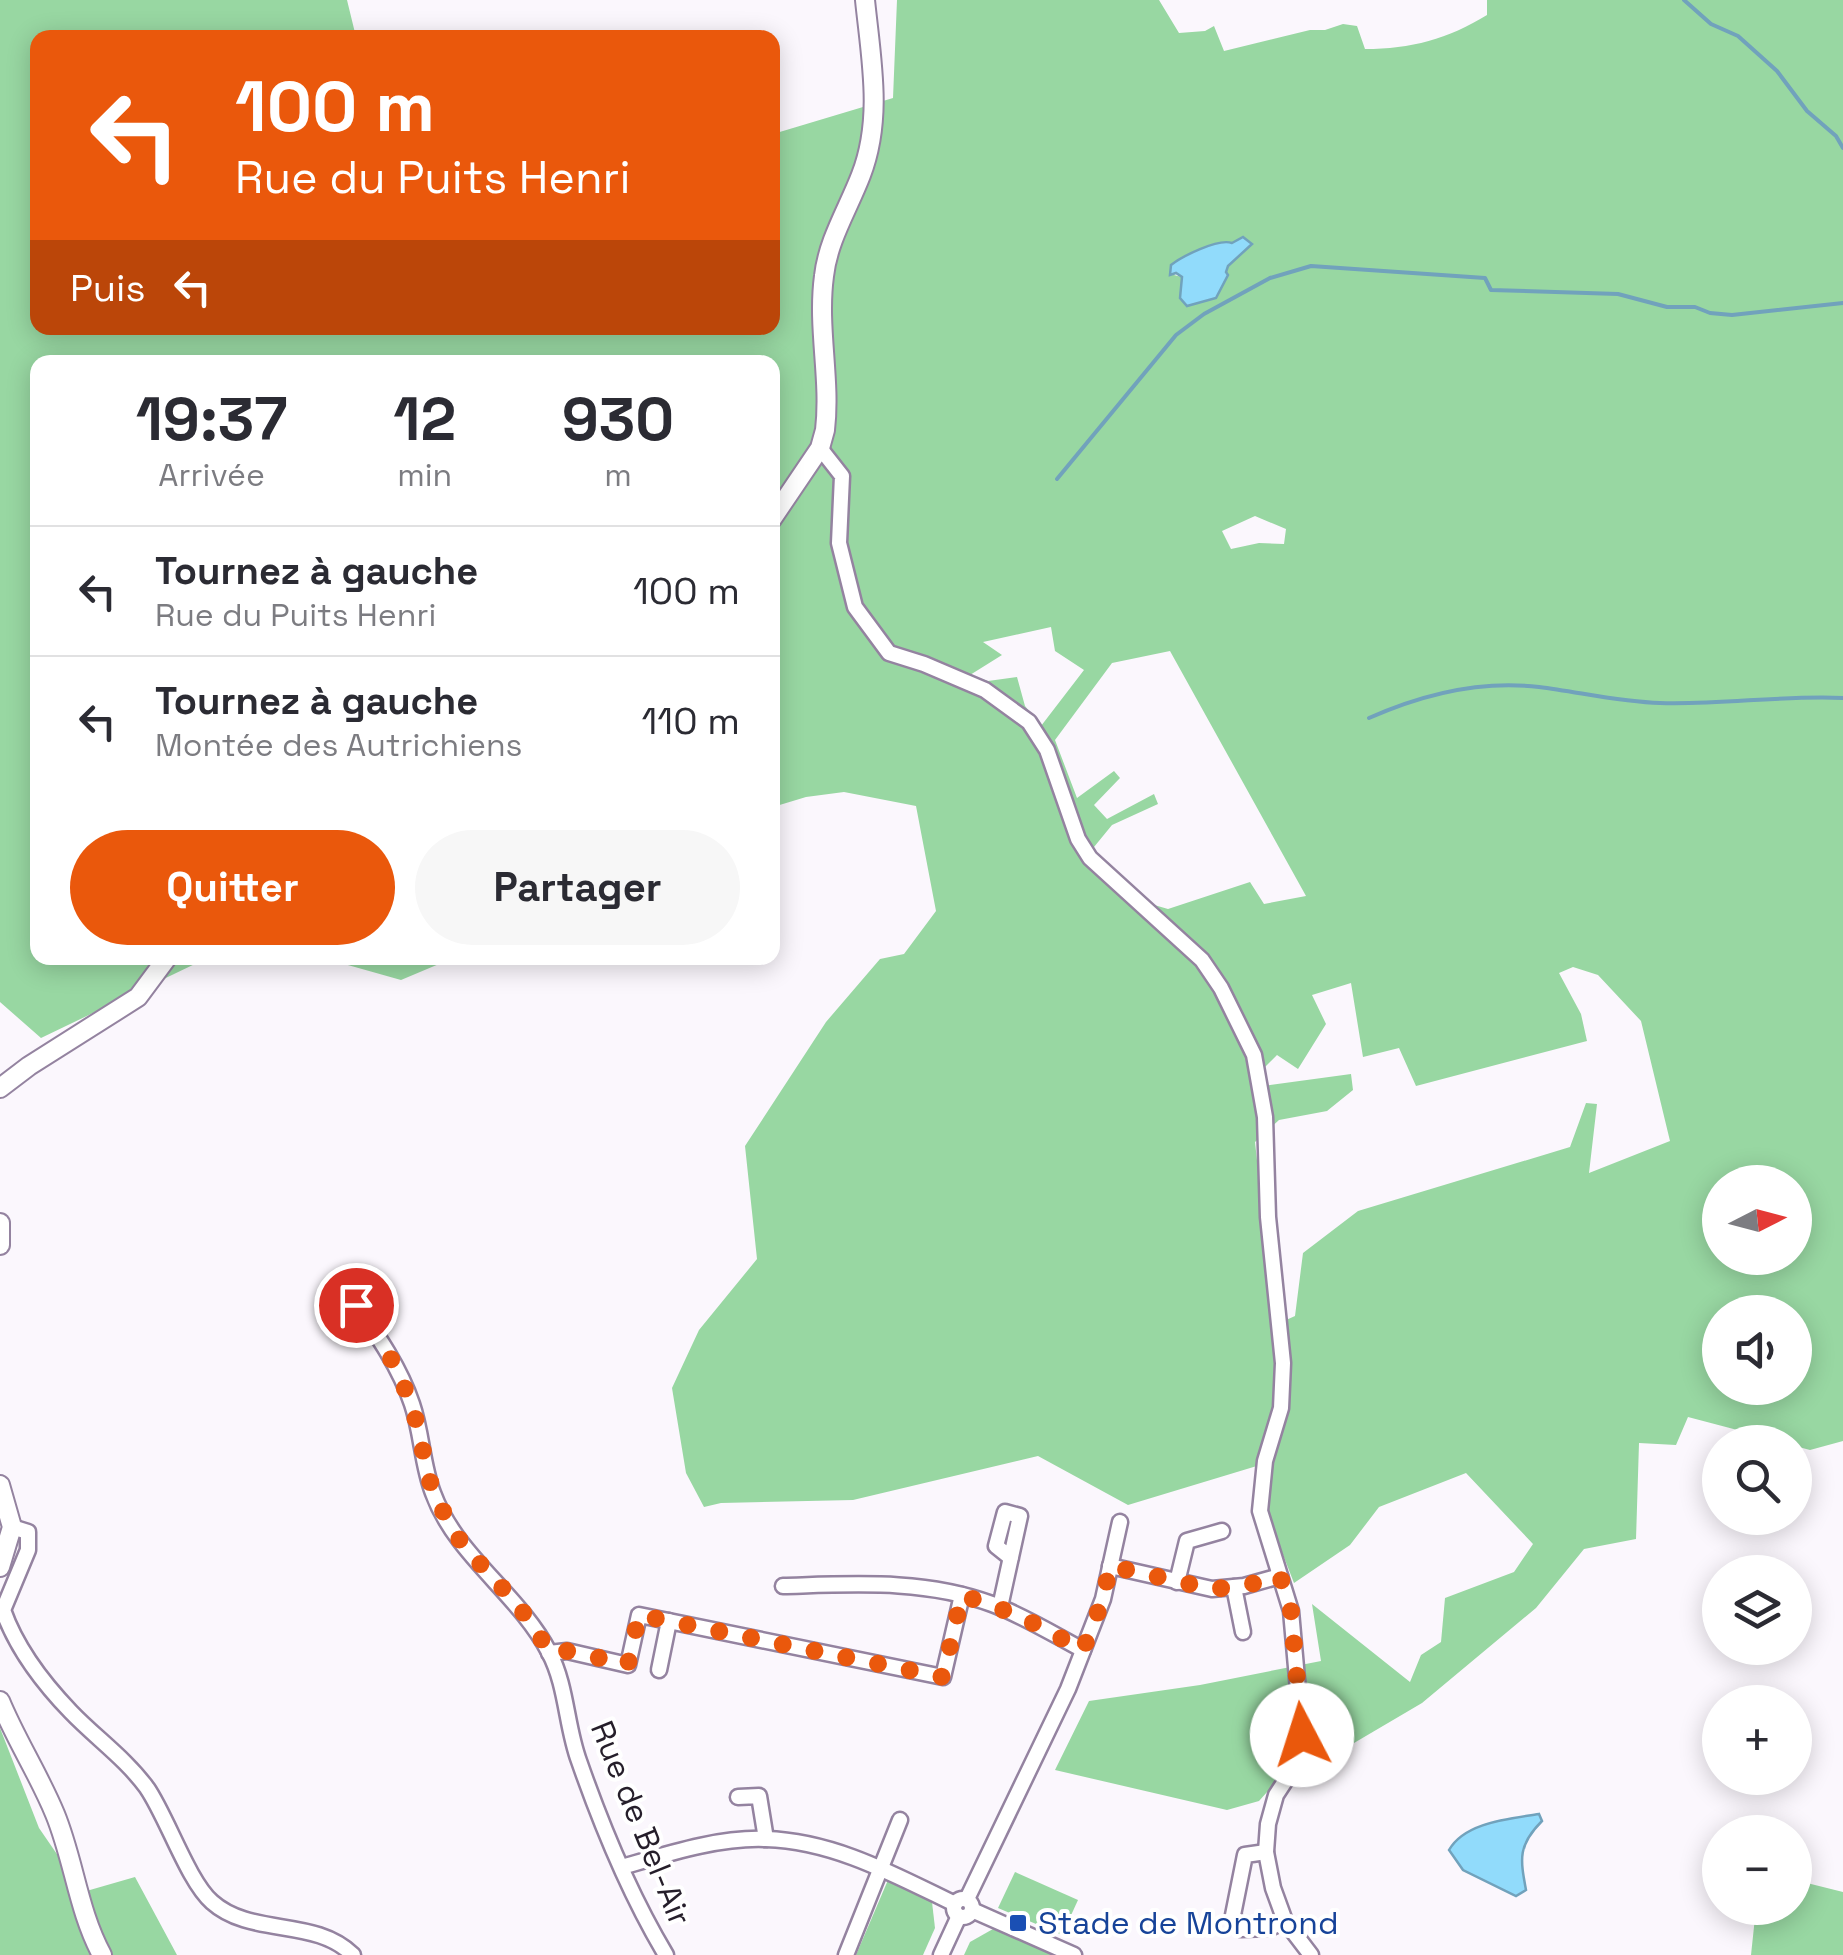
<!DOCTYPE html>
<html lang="fr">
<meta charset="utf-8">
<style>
body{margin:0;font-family:"Space Grotesk",sans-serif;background:#f7f7f7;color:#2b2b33;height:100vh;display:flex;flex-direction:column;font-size:38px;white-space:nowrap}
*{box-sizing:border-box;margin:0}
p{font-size:32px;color:#7c7c81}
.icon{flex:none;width:55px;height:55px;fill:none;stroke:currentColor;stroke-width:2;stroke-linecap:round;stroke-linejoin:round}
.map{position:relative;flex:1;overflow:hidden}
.side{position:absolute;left:30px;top:355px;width:750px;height:610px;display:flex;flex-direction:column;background:#fff;border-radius:20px;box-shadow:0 5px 25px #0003}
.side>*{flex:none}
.banner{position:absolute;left:30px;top:30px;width:750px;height:305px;border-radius:20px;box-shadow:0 5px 25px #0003;background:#ea580c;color:#fff;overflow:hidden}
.needle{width:65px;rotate:84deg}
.fabs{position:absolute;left:1702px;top:1165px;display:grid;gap:20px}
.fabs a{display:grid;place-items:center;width:110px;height:110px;border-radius:50%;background:#fff;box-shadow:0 5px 25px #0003;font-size:50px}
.pin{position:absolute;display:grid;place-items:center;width:85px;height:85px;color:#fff;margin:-42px;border:5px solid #fff;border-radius:50%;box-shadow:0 2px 10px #0007}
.me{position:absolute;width:110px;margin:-55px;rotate:355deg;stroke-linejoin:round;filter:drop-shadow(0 0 8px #0008)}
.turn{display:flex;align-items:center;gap:35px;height:210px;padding:0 40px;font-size:45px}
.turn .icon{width:130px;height:130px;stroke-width:2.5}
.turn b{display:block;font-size:70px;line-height:85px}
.then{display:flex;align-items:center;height:95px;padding:0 40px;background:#0003;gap:20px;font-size:38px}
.eta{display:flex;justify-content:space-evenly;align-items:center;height:170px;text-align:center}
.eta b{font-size:60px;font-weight:600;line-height:70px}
.primary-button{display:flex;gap:20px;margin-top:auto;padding:20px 40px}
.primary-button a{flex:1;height:115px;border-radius:60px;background:#ea580c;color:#fff;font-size:40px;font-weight:600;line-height:115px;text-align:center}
.primary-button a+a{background:#f7f7f7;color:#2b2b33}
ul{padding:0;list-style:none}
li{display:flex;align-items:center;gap:30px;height:130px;padding:0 40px;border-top:2px solid #e1e1e2}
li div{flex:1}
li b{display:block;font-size:38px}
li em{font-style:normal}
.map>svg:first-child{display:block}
</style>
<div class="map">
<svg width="1843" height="1955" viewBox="0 0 1843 1955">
<rect width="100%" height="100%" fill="#fbf7fd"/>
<g fill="#98d7a2" fill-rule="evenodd">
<path d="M 0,0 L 347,0 L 356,37 L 38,38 L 38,328 L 772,328 L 773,134 L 893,98 L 897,0 L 1159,0 L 1179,33 L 1205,31 L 1214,26 L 1224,51 L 1310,30 L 1325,30 L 1343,24 L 1357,26 L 1365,49 C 1411,49 1448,39 1487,15 L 1487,0 L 1843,0 L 1843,1441 L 1810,1450 L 1795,1446 L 1795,1442 L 1783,1442 L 1688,1417 L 1676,1445 L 1639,1443 L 1636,1539 L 1584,1549 L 1536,1608 L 1422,1703 L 1354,1743 L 1331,1720 L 1259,1801 L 1227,1810 L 1055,1770 L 1089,1701 L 1200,1685 L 1321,1661 L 1312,1604 L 1410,1682 L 1421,1655 L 1441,1642 L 1445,1598 L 1514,1572 L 1533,1544 L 1466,1473 L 1379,1507 L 1350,1545 L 1294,1583 L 1266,1511 L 1270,1462 L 1128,1505 L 1038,1456 L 853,1500 L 721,1503 L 704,1507 L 686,1473 L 672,1388 L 699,1330 L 757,1259 L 745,1146 L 826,1022 L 880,959 L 904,954 L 936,911 L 916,806 L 844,792 L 806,797 L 773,807 L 772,362 L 38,362 L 38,958 L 306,958 L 199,962 L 41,1038 L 0,1002 ZM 1232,243 L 1240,254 L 1228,266 L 1225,280 L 1196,300 L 1180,291 L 1182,277 L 1170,274 L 1171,265 L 1195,252 ZM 1255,516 L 1286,529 L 1284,544 L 1259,543 L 1231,549 L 1222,531 ZM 1051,627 L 1055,651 L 1084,670 L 1041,726 L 1025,706 L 1017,677 L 988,681 L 970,675 L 1002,655 L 983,642 ZM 1170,651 L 1306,896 L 1264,904 L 1250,882 L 1168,909 L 1120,895 L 1085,858 L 1112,825 L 1158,804 L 1154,794 L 1107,819 L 1094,805 L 1120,778 L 1114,771 L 1077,798 L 1055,740 L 1112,663 ZM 1573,967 L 1598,975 L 1641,1021 L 1670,1141 L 1589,1173 L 1597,1104 L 1586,1103 L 1570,1147 L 1358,1211 L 1303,1253 L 1295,1316 L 1275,1325 L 1255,1142 L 1279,1120 L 1327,1111 L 1353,1090 L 1351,1074 L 1255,1087 L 1255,1077 L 1277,1055 L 1298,1069 L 1326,1024 L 1312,995 L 1351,983 L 1363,1057 L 1399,1048 L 1416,1086 L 1587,1041 L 1581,1014 L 1559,973 ZM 1720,1182 L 1795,1182 L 1795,1258 L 1720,1258 ZM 1720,1312 L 1795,1312 L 1795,1388 L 1720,1388 Z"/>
<path d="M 323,958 L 492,958 L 439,964 L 401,980 Z"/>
<path d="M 0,1728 L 39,1828 L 83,1892 L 135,1877 L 177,1955 L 0,1955 Z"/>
<path d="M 1015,1872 L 1078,1900 L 1062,1935 L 998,1908 Z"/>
<path d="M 888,1880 L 932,1902 L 935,1928 L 923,1955 L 856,1955 Z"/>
<path d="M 1795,1880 L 1843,1892 L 1843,1955 L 1751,1955 L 1756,1908 L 1795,1908 Z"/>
<path d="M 993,1929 L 1059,1955 L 964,1955 L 970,1942 Z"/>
</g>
<g fill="#91dbfb" stroke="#71a2bc" stroke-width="2.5">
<path d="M 1243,237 L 1252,244 L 1228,266 L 1226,272 L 1228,275 L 1216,298 L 1187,306 L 1180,298 L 1182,277 L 1176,273 L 1170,275 L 1171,265 C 1181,257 1218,238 1232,243 Z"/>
<path d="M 1539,1814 L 1542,1821 C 1518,1845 1520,1858 1526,1890 L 1516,1896 L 1463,1870 L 1449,1850 C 1465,1822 1509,1819 1539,1814 Z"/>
</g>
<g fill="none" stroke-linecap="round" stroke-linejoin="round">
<g stroke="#71a2bc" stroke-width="4">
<path d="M 1684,0 L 1711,24 L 1738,36 L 1777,71 L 1807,111 L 1836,136 L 1843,148"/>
<path d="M 1057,479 L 1176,335 L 1204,314 L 1270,278 L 1311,266 L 1485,278 L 1491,290 L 1618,294 L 1667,307 L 1695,307 L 1710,313 L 1732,315 L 1843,303"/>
<path d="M 1369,718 C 1423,694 1481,680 1539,687 C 1579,692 1620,702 1660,703 C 1722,705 1782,695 1843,698"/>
</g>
<g stroke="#9483a0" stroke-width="19">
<g id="minor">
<path d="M 820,448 L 842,476 L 839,543 L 855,607 L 889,653 L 924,664 L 985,690 L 1029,722 L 1047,750 L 1078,839 L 1090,858 L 1202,960 L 1221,988 L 1254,1055 L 1265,1117 L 1268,1217 L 1283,1363 L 1281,1408 L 1265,1461 L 1260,1511 L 1291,1611 L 1302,1735 L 1293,1769 L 1276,1795 L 1268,1824 L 1266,1852 L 1273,1888 L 1285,1921 L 1311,1955"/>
<path d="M 356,1305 C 378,1336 400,1368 412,1404 C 422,1433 422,1465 433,1493 C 456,1556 518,1593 549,1652 C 567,1686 566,1726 579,1761 C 602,1827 630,1895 666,1955"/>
<path d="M 12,1527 L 28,1532 L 28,1550 L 3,1610 C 16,1647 44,1684 71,1712 C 96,1738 126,1759 147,1788 C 167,1817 188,1881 212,1902 C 251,1937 315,1917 353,1955"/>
<path d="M 1110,1566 L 1212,1589 L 1244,1586 L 1280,1576"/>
<path d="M 1177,1582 L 1187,1541 L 1222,1531"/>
<path d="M 783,1586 C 854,1584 925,1579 992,1604 C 1024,1616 1053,1634 1083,1650"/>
<path d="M 1234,1587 L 1243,1632"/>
<path d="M 1000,1607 L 1020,1516 L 1005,1512 L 996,1546 L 1011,1558"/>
<path d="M 549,1653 L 567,1651 L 628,1665 L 639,1615 L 943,1677 L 962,1595"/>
<path d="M 659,1670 L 669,1621"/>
<path d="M 738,1797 L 759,1796 L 766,1839"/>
<path d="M 1266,1852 L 1245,1855 L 1233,1915 L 1241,1929 L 1270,1928 L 1285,1921"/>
<path d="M 622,1867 C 667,1854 719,1837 766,1839 C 834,1841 895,1875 955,1904"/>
<circle cx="963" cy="1908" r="9"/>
<path d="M 967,1899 L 1068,1689 L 1103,1599 L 1120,1522"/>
<path d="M 972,1910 L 1074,1955"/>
<path d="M 846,1955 L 900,1820"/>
<path d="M 941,1955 L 959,1916"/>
</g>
</g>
<g stroke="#9483a0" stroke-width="22">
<g id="major">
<path d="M 772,519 L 820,448 L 825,430 C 831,379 817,328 824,276 C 828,240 848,209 861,175 C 883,118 871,59 865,0"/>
<path d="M 0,1088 L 29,1066 L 138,997 L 167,958"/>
<path d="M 0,1223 L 0,1245"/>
<path d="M 0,1485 L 12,1527 L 0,1567"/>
<path d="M 0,1701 C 16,1740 39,1775 55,1814 C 74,1860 78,1911 102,1955"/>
</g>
</g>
<use href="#minor" stroke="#fff" stroke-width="14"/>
<use href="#major" stroke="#fff" stroke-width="18"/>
</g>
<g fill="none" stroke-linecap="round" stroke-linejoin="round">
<path stroke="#ea580c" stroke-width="18" stroke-dasharray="0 32.4" d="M 356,1305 L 385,1346 L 412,1404 L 433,1494 L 462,1544 L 518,1605 L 550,1652 L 567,1651 L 628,1664 L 639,1615 L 943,1677 L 962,1595 L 1020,1616 L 1083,1650 L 1103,1599 L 1110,1566 L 1212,1589 L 1244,1586 L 1280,1576 L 1291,1611 L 1302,1735"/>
</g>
<rect fill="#1a4fb4" stroke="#fff" stroke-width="4" x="1008" y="1913" width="20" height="20" rx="5"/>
<g text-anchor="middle" stroke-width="8" stroke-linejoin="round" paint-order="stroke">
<g font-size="32" fill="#251e2a" stroke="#fff">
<text transform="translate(641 1823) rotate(68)" y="11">Rue de Bel-Air</text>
</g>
<g font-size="32" fill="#164399" stroke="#fff" text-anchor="start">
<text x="1038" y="1934">Stade de Montrond</text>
</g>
</g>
</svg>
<div class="fabs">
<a><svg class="needle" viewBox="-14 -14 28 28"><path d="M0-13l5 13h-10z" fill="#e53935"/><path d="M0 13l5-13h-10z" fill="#7c7c81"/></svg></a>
<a><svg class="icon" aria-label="sound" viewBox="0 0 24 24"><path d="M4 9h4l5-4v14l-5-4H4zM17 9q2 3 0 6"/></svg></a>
<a><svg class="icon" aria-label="search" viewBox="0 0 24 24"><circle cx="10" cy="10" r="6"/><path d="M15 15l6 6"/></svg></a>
<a><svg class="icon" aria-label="layers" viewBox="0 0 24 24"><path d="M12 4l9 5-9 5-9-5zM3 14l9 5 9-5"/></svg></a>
<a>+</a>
<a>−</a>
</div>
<div class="pin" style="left:356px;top:1305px;background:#d93025"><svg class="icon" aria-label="arrive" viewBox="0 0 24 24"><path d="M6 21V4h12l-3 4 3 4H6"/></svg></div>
<svg class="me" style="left:1302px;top:1735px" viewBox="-20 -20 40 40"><circle r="19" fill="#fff"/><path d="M0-13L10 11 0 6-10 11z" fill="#ea580c"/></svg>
<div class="banner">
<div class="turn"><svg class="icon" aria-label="left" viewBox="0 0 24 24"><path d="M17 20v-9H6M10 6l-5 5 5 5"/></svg><div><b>100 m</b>Rue du Puits Henri</div></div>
<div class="then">Puis<svg class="icon" aria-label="left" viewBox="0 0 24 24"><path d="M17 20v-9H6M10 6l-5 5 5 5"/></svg></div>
</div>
<section class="side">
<div class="eta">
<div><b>19:37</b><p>Arrivée</p></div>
<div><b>12</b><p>min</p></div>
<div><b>930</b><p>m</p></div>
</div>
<ul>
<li><svg class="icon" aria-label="left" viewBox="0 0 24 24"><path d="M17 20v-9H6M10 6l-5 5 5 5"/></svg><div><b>Tournez à gauche</b><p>Rue du Puits Henri</p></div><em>100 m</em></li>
<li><svg class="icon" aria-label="left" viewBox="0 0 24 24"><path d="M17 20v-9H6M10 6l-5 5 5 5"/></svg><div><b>Tournez à gauche</b><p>Montée des Autrichiens</p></div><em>110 m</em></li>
</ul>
<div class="primary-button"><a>Quitter</a><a>Partager</a></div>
</section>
</div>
